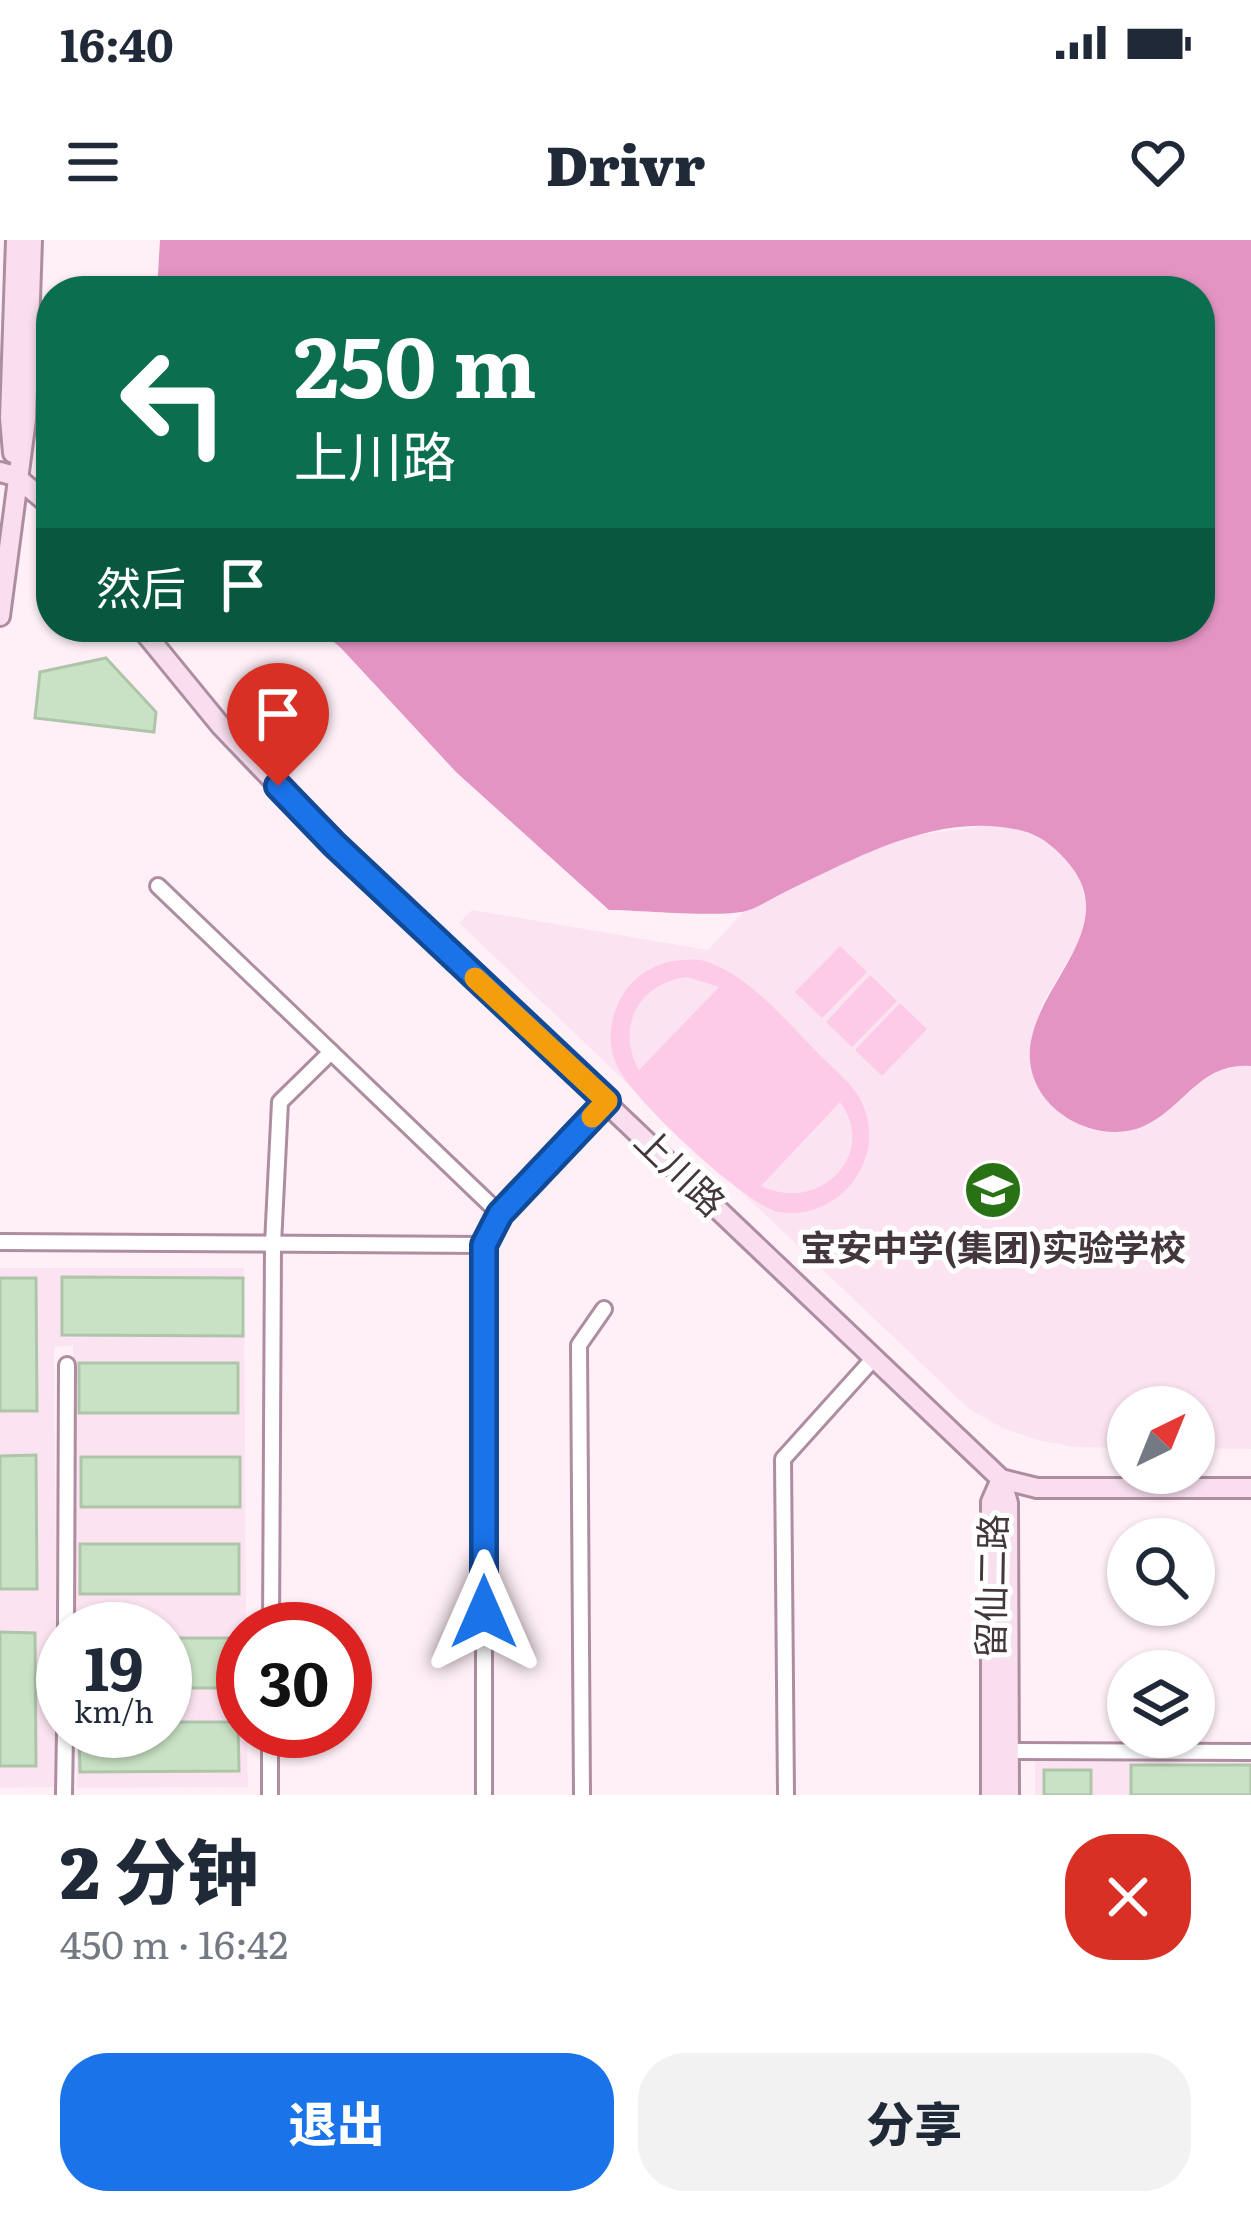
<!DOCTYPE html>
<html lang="zh">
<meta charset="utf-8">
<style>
body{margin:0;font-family:Literata,"Noto Sans SC",serif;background:#f2f2f3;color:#1f2937;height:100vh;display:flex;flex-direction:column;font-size:45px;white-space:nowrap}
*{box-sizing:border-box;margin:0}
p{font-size:39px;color:#747a83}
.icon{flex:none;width:66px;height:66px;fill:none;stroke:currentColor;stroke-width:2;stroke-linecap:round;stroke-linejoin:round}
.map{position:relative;height:1555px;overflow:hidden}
.drawer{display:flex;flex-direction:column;background:#fff;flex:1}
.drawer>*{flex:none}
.hud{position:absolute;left:36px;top:36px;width:1179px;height:366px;border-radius:48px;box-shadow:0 3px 9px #0004;background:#0b6e4f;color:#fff;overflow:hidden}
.needle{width:78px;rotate:43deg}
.tools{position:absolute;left:1107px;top:1146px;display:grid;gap:24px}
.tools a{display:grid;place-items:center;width:108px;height:108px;border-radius:50%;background:#fff;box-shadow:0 3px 9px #0004;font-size:60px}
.speed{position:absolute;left:36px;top:1362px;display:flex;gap:24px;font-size:60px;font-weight:700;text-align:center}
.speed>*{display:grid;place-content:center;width:156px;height:156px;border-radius:50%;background:#fff;box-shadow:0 3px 9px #0004;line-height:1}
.speed small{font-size:30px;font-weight:400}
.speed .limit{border:18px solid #d22;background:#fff;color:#111}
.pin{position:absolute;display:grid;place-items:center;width:102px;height:102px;color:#fff;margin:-123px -51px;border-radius:50% 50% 50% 0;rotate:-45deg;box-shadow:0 0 12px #0007}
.pin .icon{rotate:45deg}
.me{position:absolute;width:132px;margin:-66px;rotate:0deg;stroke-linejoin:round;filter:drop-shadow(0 0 9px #0008)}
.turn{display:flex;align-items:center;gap:42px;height:252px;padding:0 60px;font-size:54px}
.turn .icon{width:156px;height:156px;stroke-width:2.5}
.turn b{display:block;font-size:84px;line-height:102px}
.then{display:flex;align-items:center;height:114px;padding:0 60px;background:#0003;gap:24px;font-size:45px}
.round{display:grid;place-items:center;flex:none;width:126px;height:126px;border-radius:48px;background:#f2f2f3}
.headline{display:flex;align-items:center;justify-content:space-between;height:204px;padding:0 60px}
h1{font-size:72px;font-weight:800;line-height:90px}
.action{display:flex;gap:24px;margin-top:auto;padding:24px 60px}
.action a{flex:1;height:138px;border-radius:48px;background:#1a73e8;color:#fff;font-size:48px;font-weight:800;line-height:138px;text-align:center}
.action a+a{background:#f2f2f3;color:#1f2937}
.status{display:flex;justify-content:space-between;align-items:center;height:84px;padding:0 60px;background:#fff;direction:ltr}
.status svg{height:33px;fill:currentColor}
header{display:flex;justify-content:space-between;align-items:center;height:156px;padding:0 60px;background:#fff;font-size:54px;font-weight:800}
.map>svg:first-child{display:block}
</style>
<div class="status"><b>16:40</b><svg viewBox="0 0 49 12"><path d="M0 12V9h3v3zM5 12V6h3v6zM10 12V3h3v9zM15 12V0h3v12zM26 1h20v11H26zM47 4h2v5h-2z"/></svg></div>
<header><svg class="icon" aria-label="menu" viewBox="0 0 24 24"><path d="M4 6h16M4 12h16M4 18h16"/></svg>Drivr<svg class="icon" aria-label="heart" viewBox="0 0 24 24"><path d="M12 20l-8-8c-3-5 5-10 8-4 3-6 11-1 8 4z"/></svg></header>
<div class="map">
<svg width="1251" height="1555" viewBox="0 0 1251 1555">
<rect width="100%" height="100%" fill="#fff0f8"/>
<g fill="#fce3f1">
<path d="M 990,585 L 1025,590 L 1056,608 L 1078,635 L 1089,669 L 1081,698 L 1041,766 L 1030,823 L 1040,851 L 1060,874 L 1086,888 L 1116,892 L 1145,886 L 1209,833 L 1228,825 L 1251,826 L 1251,1209 L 1194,1208 L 1194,1167 L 1128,1167 L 1128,1208 L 1074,1207 L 1037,1200 L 1002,1188 L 969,1169 L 459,683 L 472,670 L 708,710 L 744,671 L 897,598 Z"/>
<path d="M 0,1028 L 244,1028 L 246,1389 L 243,1389 L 243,1491 L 247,1491 L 248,1547 L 77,1548 L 77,1491 L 165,1491 L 165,1389 L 76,1389 L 73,1105 L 54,1107 L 58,1547 L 0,1548 Z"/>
<rect x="1035" y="1522" width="216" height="33"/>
</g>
<g fill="#fdcbe7" fill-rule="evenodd">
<path d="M 840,706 L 867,732 L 822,778 L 795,752 Z"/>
<path d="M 701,720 C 752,734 791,788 828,823 C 842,836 856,848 863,865 C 887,920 838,982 779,972 C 746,966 630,857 617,826 C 608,806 609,783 618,764 C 633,730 666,717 701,720 ZM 687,737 L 719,747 L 639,830 C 615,787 639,743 687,737 ZM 840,862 C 879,915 818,974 761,946 Z"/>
<path d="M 870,735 L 897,761 L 852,807 L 826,782 Z"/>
<path d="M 900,763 L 927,789 L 882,836 L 855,810 Z"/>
</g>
<path fill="#e394c3" d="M 160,0 L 1251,0 L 1251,826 C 1200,822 1185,867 1144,886 C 1108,902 1060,884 1040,851 C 992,769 1132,701 1070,625 C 1057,609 1040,594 1019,590 C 940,572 864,614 795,647 C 779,654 762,666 746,671 C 720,678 640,670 609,670 L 456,532 L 341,408 L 316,387 L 1200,387 L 1200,51 L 157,51 Z"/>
<g fill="#c9e1c4" stroke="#aec5a9" stroke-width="3">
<path d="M 106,418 L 156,472 L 154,492 L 35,478 L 40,432 Z"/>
<path d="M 62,1037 L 243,1038 L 243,1096 L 62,1095 Z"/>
<path d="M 0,1038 L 36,1038 L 37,1171 L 0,1171 Z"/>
<rect x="79" y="1123" width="159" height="50"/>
<path d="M 36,1215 L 37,1349 L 0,1349 L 0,1216 Z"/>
<rect x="81" y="1217" width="159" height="50"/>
<rect x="80" y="1304" width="159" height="50"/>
<path d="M 0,1392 L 35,1393 L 36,1526 L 0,1526 Z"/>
<rect x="165" y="1398" width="76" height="50"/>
<path d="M 165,1482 L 238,1482 L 239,1531 L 80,1532 L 79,1491 L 165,1491 Z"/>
<rect x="1131" y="1525" width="120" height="30"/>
<rect x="1044" y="1530" width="47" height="25"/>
</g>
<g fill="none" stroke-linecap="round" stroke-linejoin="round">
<g stroke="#ae8da0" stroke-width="20">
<g id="street">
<path d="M 158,646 L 500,974"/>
<path d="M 0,1002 L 484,1005"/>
<path d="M 66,1389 L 67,1125"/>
<path d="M 271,1389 L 273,1004 L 280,862 L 331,812"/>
<path d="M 1009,1511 L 1251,1512"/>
<path d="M 64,1555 L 65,1491"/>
<path d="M 270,1555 L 270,1491"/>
<path d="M 484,1555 L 484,1005 L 500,974 L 607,861"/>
<path d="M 582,1555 L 579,1105 L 604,1069"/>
<path d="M 786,1555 L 783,1219 L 874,1118"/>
</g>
</g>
<g stroke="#ae8da0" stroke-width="24">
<g id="secondary">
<path d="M 13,213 L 10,178 L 16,0"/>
<path d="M 0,232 L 15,236 L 51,266"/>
<path d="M 0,376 L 26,179 L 32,0"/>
<path d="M 140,387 L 221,486 L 334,604 L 1001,1239 L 1037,1248 L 1251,1248"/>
<path d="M 1001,1239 L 1008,1263 L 1009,1555"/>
<path d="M 991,1555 L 991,1262 L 1001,1239"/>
</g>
</g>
<use href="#street" stroke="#fff" stroke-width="14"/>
<use href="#secondary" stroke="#f8deee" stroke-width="18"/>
</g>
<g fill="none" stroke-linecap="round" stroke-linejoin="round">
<g stroke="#114b97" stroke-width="30">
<path id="route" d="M 278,546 L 334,604 L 607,861 L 500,974 L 484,1005 L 484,1372"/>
</g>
<use href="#route" stroke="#1a73e8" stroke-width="21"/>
<path stroke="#f59e0b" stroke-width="21" d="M 475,738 L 607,861 L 592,877"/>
</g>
<defs>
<g id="school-disc" transform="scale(3)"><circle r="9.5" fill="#287215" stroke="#fff"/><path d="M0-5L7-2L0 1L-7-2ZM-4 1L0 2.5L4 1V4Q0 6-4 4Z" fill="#fff"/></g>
</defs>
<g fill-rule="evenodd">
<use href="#school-disc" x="993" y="950"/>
</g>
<g text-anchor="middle" stroke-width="10" stroke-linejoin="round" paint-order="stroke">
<g font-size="36" fill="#43363d" stroke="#fff">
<text transform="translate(680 932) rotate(44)" y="13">上川路</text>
<text transform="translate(992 1346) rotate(-89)" y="13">留仙二路</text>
</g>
<g font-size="36" font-weight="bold" fill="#43363d" stroke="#fff">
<text x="993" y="1021">宝安中学(集团)实验学校</text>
</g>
</g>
</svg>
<div class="tools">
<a><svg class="needle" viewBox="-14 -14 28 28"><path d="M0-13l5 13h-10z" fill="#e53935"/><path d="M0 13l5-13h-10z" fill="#747a83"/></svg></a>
<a><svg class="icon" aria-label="search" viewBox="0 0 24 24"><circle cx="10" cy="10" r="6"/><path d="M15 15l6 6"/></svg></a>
<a><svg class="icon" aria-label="layers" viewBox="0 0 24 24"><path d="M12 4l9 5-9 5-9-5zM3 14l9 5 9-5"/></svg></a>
</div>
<div class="speed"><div>19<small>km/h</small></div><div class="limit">30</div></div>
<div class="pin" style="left:278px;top:546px;background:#d93025"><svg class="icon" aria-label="arrive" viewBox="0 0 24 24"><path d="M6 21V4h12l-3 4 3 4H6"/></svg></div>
<svg class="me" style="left:484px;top:1372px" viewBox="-20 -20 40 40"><path d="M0-17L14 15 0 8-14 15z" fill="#1a73e8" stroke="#fff" stroke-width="4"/></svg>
<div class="hud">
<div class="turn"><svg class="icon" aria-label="left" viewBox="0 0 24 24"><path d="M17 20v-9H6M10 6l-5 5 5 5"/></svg><div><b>250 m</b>上川路</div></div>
<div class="then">然后<svg class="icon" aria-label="arrive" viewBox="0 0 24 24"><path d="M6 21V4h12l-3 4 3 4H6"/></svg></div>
</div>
</div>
<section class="drawer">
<div class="headline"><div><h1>2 分钟</h1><p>450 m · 16:42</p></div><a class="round" style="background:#d93025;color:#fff"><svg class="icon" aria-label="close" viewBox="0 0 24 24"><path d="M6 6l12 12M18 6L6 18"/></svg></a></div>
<div class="action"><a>退出</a><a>分享</a></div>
</section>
